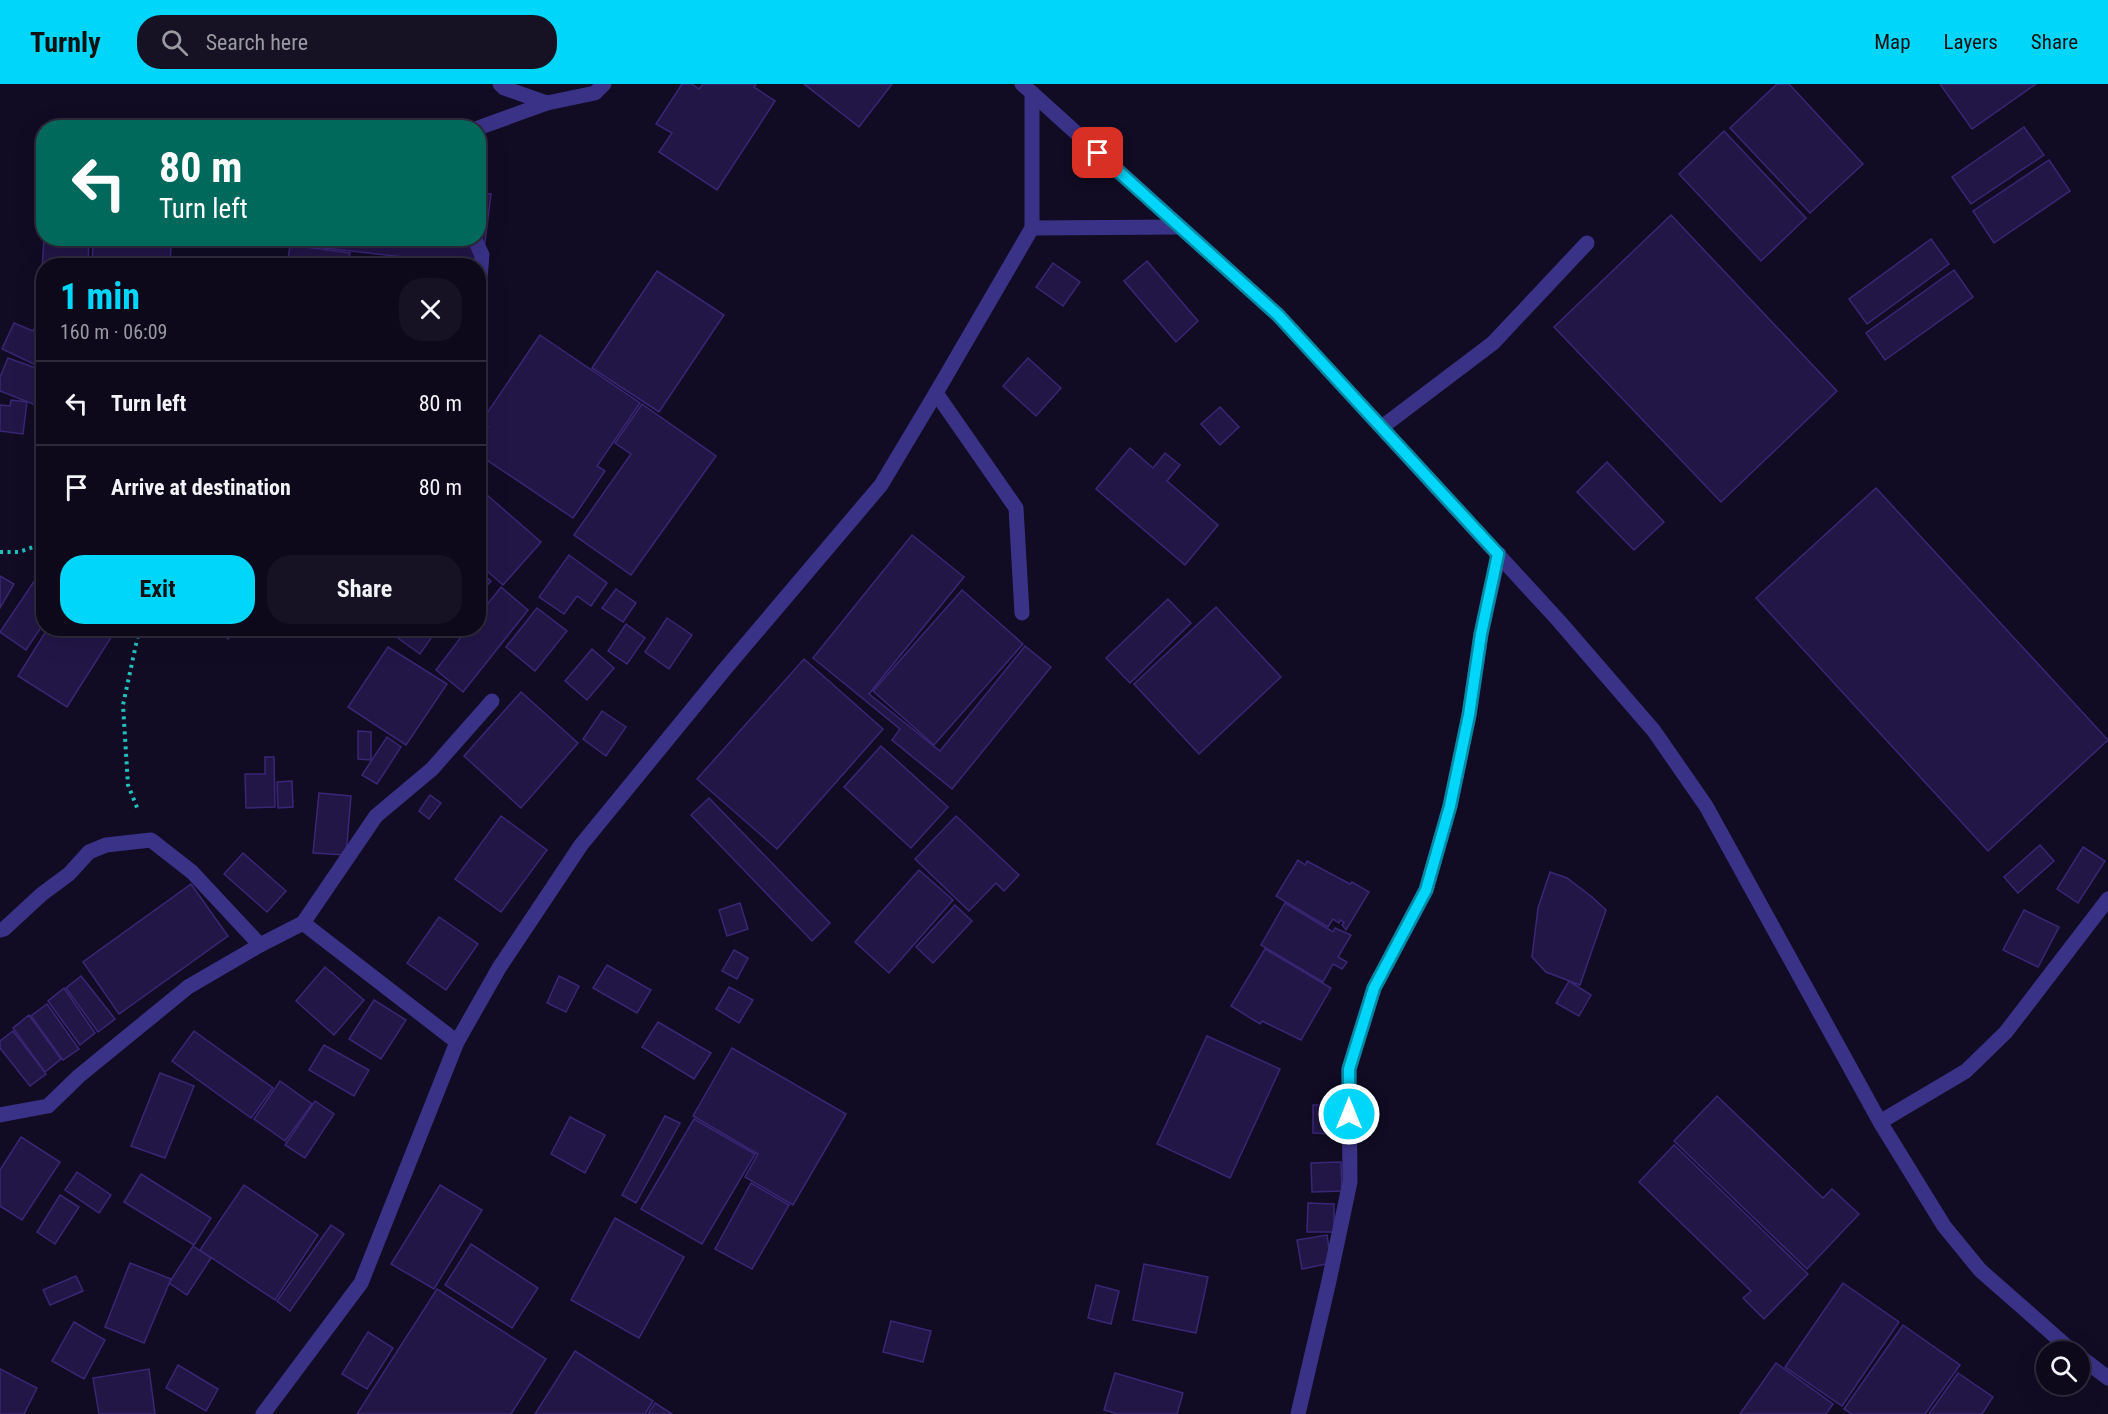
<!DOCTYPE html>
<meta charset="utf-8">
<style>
body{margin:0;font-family:"Roboto Condensed",sans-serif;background:#161224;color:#f1f3f6;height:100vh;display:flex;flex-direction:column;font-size:22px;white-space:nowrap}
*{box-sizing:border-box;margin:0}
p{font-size:20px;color:#9a9aa3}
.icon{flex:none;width:33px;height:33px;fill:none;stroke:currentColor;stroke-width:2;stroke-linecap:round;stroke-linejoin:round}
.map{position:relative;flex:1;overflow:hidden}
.sheet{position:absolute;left:36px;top:174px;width:450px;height:378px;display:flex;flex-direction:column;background:#0d091b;border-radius:24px;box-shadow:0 6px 24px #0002,0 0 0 2px #2d2a3a}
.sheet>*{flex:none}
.hud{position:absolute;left:36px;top:36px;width:450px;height:126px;border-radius:24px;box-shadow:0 6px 24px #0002,0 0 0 2px #2d2a3a;background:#00695c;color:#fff;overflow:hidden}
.tools{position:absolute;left:2036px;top:1257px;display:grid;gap:12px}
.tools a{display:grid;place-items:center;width:54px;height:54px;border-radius:50%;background:#0d091b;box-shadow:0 6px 24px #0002,0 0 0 2px #2d2a3a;font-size:30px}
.pin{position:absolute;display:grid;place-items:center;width:51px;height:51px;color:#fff;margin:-26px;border-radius:12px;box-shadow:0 3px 9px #0006}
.me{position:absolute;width:66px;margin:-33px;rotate:0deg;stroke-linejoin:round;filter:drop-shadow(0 0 4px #0008)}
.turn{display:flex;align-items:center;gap:21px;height:126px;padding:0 24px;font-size:27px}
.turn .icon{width:78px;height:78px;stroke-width:2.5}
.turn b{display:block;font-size:42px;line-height:51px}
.round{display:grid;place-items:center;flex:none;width:63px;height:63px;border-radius:24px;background:#161224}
.summary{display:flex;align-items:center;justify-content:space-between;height:102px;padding:0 24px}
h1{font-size:36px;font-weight:700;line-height:45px;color:#00d5fa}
.primary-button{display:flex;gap:12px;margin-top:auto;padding:12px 24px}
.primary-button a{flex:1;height:69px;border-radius:24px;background:#00d5fa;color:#111;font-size:24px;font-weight:700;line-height:69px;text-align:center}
.primary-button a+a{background:#161224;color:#f1f3f6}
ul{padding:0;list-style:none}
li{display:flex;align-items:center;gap:18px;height:84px;padding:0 24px;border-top:2px solid #2d2a3a}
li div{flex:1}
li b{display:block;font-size:22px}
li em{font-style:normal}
header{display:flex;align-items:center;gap:36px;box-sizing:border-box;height:84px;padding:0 30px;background:#00d5fa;color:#111}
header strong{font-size:28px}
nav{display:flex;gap:33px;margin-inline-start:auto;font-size:21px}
.search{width:420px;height:54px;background:#161224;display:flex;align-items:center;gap:15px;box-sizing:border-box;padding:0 21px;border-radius:24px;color:#9a9aa3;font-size:22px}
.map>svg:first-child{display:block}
</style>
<header>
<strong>Turnly</strong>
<div class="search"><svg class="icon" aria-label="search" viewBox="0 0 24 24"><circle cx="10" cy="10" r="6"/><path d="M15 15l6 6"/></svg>Search here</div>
<nav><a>Map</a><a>Layers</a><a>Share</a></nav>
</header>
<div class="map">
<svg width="2108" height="1330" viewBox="0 0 2108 1330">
<rect width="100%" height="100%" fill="#110c24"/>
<g fill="#221647" stroke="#392675" stroke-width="1.5">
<path d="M 682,0 L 692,0 L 699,5 L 703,0 L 756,0 L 754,3 L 775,17 L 717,106 L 659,68 L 672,49 L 656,40 Z"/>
<path d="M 804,0 L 892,0 L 859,43 Z"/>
<path d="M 1777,0 L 1789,0 L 1863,80 L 1810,129 L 1730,44 Z"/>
<path d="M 1940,0 L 2036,0 L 1972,45 Z"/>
<path d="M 2024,43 L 2044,71 L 1971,120 L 1952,93 Z"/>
<path d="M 1724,47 L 1806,134 L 1761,177 L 1679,90 Z"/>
<path d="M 2049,76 L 2070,107 L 1994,159 L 1973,127 Z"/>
<path d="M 478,109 L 491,110 L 482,182 L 281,159 L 282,154 L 478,154 Z"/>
<path d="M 1671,131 L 1837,307 L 1721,418 L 1554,243 Z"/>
<path d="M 44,154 L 89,154 L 88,182 L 44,182 L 42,185 Z"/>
<path d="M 1931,155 L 1949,180 L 1867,240 L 1849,215 Z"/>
<path d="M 93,160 L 171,163 L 170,182 L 92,182 Z"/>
<path d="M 290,161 L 350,169 L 348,182 L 287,182 Z"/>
<path d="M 1147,177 L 1198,237 L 1176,258 L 1124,197 Z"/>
<path d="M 1053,179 L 1080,198 L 1063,222 L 1036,203 Z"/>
<path d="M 1954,186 L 1973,213 L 1885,276 L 1866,249 Z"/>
<path d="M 657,187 L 724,231 L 659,328 L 592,284 Z"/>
<path d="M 37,238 L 44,242 L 44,285 L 2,265 L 14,239 L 33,247 Z"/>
<path d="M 540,251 L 640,319 L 597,382 L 605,387 L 573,434 L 478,370 L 478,357 L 488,343 L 481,338 Z"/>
<path d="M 8,274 L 44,287 L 43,324 L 0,307 L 0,293 Z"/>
<path d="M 1028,274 L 1061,304 L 1036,332 L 1003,302 Z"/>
<path d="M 11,316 L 27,318 L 23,350 L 0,347 L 0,321 L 10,322 Z"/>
<path d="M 642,320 L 716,372 L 631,491 L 574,451 L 631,370 L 615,359 Z"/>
<path d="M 1220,323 L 1239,343 L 1220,361 L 1201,340 Z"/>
<path d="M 1130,364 L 1153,384 L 1165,369 L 1180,381 L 1167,397 L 1218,441 L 1185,481 L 1096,405 Z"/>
<path d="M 1607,378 L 1664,438 L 1634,466 L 1577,408 Z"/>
<path d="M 1876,404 L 2108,656 L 1988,767 L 1756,514 Z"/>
<path d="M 487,411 L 541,458 L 503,501 L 478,479 L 478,421 Z"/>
<path d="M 912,451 L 964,493 L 869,610 L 940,667 L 1025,562 L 1051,583 L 952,705 L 892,656 L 900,645 L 813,574 Z"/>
<path d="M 569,471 L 607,499 L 591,522 L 577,512 L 564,530 L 539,513 Z"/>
<path d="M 478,487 L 491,497 L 478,511 Z"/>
<path d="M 0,492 L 14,500 L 0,524 Z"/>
<path d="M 35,496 L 44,502 L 44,539 L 26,566 L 0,548 Z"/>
<path d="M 501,503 L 528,526 L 463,608 L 436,586 L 468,544 L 478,544 L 478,532 Z"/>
<path d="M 616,505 L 636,519 L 623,538 L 602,524 Z"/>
<path d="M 962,506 L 1023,560 L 934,661 L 873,607 Z"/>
<path d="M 1168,515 L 1191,539 L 1130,599 L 1106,574 Z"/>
<path d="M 1216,523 L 1281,593 L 1199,670 L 1134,600 Z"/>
<path d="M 537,524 L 567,547 L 535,587 L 506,563 Z"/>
<path d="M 667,534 L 692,551 L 669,585 L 645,568 Z"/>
<path d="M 626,540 L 645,554 L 627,580 L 608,567 Z"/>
<path d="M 48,544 L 117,544 L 67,623 L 18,592 Z"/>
<path d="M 214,544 L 236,544 L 228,555 Z"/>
<path d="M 405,544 L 438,544 L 420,570 L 398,554 Z"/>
<path d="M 388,563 L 447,600 L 406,661 L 348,623 Z"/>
<path d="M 592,565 L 614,584 L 587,616 L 565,597 Z"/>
<path d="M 804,575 L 883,645 L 777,765 L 697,695 Z"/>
<path d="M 521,608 L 578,659 L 521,724 L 464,672 Z"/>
<path d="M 602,627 L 626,643 L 606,672 L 583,655 Z"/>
<path d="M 358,647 L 371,648 L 371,676 L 358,675 Z"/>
<path d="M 387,653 L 401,663 L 377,700 L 362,691 Z"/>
<path d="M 881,662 L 948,723 L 911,764 L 844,703 Z"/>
<path d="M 265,673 L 274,673 L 275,723 L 246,724 L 245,690 L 265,690 Z"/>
<path d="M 292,697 L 293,723 L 278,724 L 277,698 Z"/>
<path d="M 319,709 L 351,712 L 346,771 L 313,769 Z"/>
<path d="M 430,711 L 441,719 L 429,735 L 419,727 Z"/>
<path d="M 709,714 L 830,839 L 812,857 L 691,731 Z"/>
<path d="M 501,732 L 547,766 L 501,828 L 455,795 Z"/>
<path d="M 956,732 L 1019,791 L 1004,807 L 996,799 L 969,827 L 915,775 Z"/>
<path d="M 2040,761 L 2054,777 L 2018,809 L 2004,793 Z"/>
<path d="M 2083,763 L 2105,777 L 2078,819 L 2057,805 Z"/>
<path d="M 243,769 L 286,807 L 267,828 L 224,790 Z"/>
<path d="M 1298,776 L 1305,781 L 1307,777 L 1350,800 L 1352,798 L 1369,808 L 1346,846 L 1342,841 L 1344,838 L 1340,836 L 1339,839 L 1333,835 L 1328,843 L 1276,812 Z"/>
<path d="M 919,786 L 953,816 L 889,889 L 855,858 Z"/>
<path d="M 1550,788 L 1567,794 L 1592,813 L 1606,826 L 1580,901 L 1546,888 L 1532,873 L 1538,824 Z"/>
<path d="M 191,800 L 228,852 L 119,930 L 83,878 Z"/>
<path d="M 740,819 L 748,845 L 727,852 L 719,826 Z"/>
<path d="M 1285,819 L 1333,848 L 1335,844 L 1351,851 L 1338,873 L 1347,878 L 1342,885 L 1333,880 L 1323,898 L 1261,861 Z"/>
<path d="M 955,821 L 972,837 L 933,879 L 916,863 Z"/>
<path d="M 2024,826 L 2059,843 L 2038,883 L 2003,866 Z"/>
<path d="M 439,833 L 478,860 L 446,906 L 407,879 Z"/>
<path d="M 1265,865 L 1331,904 L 1301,956 L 1262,937 L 1260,940 L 1231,922 Z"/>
<path d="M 734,866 L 748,874 L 737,895 L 722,887 Z"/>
<path d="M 607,881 L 651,906 L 637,929 L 593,904 Z"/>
<path d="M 325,883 L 364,916 L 334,951 L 296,917 Z"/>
<path d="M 81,892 L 115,935 L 98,948 L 66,904 Z"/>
<path d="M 559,892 L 579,902 L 566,928 L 547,919 Z"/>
<path d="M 1569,897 L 1591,911 L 1579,932 L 1556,919 Z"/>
<path d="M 729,903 L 753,916 L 739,939 L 716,925 Z"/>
<path d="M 64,904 L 95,949 L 80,961 L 48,917 Z"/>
<path d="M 374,916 L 406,936 L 381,975 L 349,955 Z"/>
<path d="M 47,920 L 79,965 L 63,976 L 31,932 Z"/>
<path d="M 29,931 L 61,975 L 45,988 L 13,944 Z"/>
<path d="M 658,938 L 711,969 L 694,995 L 642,963 Z"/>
<path d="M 13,947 L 46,990 L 30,1002 L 0,964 L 0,957 Z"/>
<path d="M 194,947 L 273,1004 L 251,1034 L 172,977 Z"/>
<path d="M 1207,952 L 1280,985 L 1230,1094 L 1157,1060 Z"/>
<path d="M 324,961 L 369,986 L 354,1012 L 309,986 Z"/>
<path d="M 732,964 L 846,1030 L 793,1121 L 745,1093 L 758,1070 L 693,1032 Z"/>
<path d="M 160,989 L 194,1002 L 165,1074 L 131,1062 Z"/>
<path d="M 280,997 L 312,1020 L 285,1057 L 254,1035 Z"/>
<path d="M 1717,1012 L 1823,1114 L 1832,1105 L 1859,1130 L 1807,1185 L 1674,1057 Z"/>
<path d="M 315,1017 L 334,1030 L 305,1074 L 285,1061 Z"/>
<path d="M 1313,1021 L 1338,1021 L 1338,1050 L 1313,1049 Z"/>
<path d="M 665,1032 L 680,1039 L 636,1119 L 622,1111 Z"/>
<path d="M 570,1033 L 605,1051 L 585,1089 L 551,1070 Z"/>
<path d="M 694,1035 L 755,1070 L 702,1160 L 641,1125 Z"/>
<path d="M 21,1053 L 60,1078 L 22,1136 L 0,1122 L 0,1086 Z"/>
<path d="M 1674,1061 L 1808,1190 L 1764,1235 L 1743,1214 L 1751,1207 L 1639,1098 Z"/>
<path d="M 1341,1078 L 1342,1107 L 1312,1108 L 1311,1079 Z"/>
<path d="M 77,1088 L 111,1111 L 99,1129 L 65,1106 Z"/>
<path d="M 141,1090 L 211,1134 L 194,1161 L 124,1118 Z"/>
<path d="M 751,1099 L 789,1121 L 752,1185 L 715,1165 Z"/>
<path d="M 244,1101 L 318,1151 L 275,1216 L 200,1166 Z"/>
<path d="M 440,1101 L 482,1126 L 434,1205 L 391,1180 Z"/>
<path d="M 60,1111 L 79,1123 L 55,1160 L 37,1148 Z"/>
<path d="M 1308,1119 L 1334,1120 L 1334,1148 L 1307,1148 Z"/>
<path d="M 615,1134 L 684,1173 L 639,1254 L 571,1216 Z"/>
<path d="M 331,1141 L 344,1150 L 290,1227 L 277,1217 Z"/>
<path d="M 1327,1151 L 1331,1179 L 1302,1185 L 1297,1156 Z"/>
<path d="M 471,1160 L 538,1204 L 512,1244 L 445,1201 Z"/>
<path d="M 193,1162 L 211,1174 L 187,1211 L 169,1199 Z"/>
<path d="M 130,1179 L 171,1195 L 144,1259 L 105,1243 Z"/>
<path d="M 1144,1180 L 1208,1193 L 1196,1249 L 1133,1236 Z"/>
<path d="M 76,1192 L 83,1207 L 50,1221 L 43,1206 Z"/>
<path d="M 1843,1199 L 1899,1238 L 1842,1322 L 1785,1283 Z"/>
<path d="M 1096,1201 L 1119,1207 L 1111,1240 L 1088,1234 Z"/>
<path d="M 437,1205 L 546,1275 L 511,1330 L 357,1330 Z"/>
<path d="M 891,1237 L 931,1247 L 923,1278 L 883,1268 Z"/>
<path d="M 74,1238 L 105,1256 L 84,1295 L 52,1277 Z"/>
<path d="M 1903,1241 L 1960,1281 L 1925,1330 L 1852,1330 L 1844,1325 Z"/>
<path d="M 368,1248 L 393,1264 L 367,1305 L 342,1290 Z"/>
<path d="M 575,1267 L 653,1317 L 645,1330 L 535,1330 Z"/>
<path d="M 1776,1279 L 1833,1320 L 1826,1330 L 1740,1330 Z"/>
<path d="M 178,1281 L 218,1305 L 206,1327 L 166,1304 Z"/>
<path d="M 0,1285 L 37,1304 L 24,1330 L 0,1330 Z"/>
<path d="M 149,1285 L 155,1330 L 99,1330 L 93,1294 Z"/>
<path d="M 1115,1289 L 1183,1309 L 1177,1330 L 1118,1330 L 1104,1326 Z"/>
<path d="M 1958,1289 L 1993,1313 L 1982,1330 L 1929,1330 Z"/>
<path d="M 655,1319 L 672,1330 L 648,1330 Z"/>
</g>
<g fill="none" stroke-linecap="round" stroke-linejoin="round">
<g stroke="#23bfbd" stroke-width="4" stroke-dasharray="3 4.5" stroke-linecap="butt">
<path d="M 0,468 L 19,468 L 44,459"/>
<path d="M 138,544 L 138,551 L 123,621 L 128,701 L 138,726"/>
</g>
<g stroke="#3a3287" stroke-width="15">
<path d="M 1382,343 L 1493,259 L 1587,159"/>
<path d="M 1880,1038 L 1966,987 L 2006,948 L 2108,815"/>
</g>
<g stroke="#3a3287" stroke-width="15">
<path d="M 500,0 L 504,4 L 547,19 L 595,9 L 604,0"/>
<path d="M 1022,0 L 1278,231 L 1559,537 L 1654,647 L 1706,722 L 1880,1038 L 1944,1142 L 1980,1186 L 2073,1268"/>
<path d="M 478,44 L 547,19"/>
<path d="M 1032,144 L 1180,143"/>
<path d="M 474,154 L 482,171 L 478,217"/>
<path d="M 936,309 L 1016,424 L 1022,529"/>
<path d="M 303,839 L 457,958"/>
<path d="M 0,846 L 4,845 L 42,810 L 69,790 L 89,768 L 106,761 L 151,756 L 192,788 L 260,861"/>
<path d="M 0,1031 L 48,1022 L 79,992 L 188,903 L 260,861 L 303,839 L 376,732 L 432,685 L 492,617"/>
<path d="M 2079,1272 L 2108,1294"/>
<path d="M 263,1330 L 361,1199 L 457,958 L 499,884 L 581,761 L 725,585 L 881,401 L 936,309 L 1032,144 L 1032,9"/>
<path d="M 1298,1330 L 1329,1197 L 1350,1098 L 1349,985 L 1374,904 L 1426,806 L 1450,722 L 1469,631 L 1481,550 L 1499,470"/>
</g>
</g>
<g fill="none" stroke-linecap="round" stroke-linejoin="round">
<g stroke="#008aa2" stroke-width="15">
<path id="route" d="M 1098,69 L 1278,231 L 1498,470 L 1481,550 L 1469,631 L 1450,722 L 1426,806 L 1374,904 L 1349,985 L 1349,1030"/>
</g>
<use href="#route" stroke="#00d5fa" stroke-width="10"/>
</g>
</svg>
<div class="tools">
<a><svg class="icon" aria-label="search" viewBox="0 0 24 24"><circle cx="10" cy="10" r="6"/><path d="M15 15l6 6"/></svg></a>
</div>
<div class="pin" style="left:1098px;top:69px;background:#d93025"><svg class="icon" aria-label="arrive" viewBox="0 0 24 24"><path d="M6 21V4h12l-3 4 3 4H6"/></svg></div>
<svg class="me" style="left:1349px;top:1030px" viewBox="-20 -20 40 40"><circle r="17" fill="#00d5fa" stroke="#fff" stroke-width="3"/><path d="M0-11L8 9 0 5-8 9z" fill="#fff"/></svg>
<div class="hud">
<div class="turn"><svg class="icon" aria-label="left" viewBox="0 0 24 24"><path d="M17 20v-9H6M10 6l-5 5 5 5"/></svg><div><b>80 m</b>Turn left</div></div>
</div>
<section class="sheet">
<div class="summary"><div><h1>1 min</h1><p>160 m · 06:09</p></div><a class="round"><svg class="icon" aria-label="close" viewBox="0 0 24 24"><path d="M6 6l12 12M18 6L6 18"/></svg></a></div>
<ul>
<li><svg class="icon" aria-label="left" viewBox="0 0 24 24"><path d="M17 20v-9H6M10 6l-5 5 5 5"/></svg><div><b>Turn left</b></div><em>80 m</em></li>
<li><svg class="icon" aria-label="arrive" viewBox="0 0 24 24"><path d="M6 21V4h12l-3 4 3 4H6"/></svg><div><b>Arrive at destination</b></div><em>80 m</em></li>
</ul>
<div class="primary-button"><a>Exit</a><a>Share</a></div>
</section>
</div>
